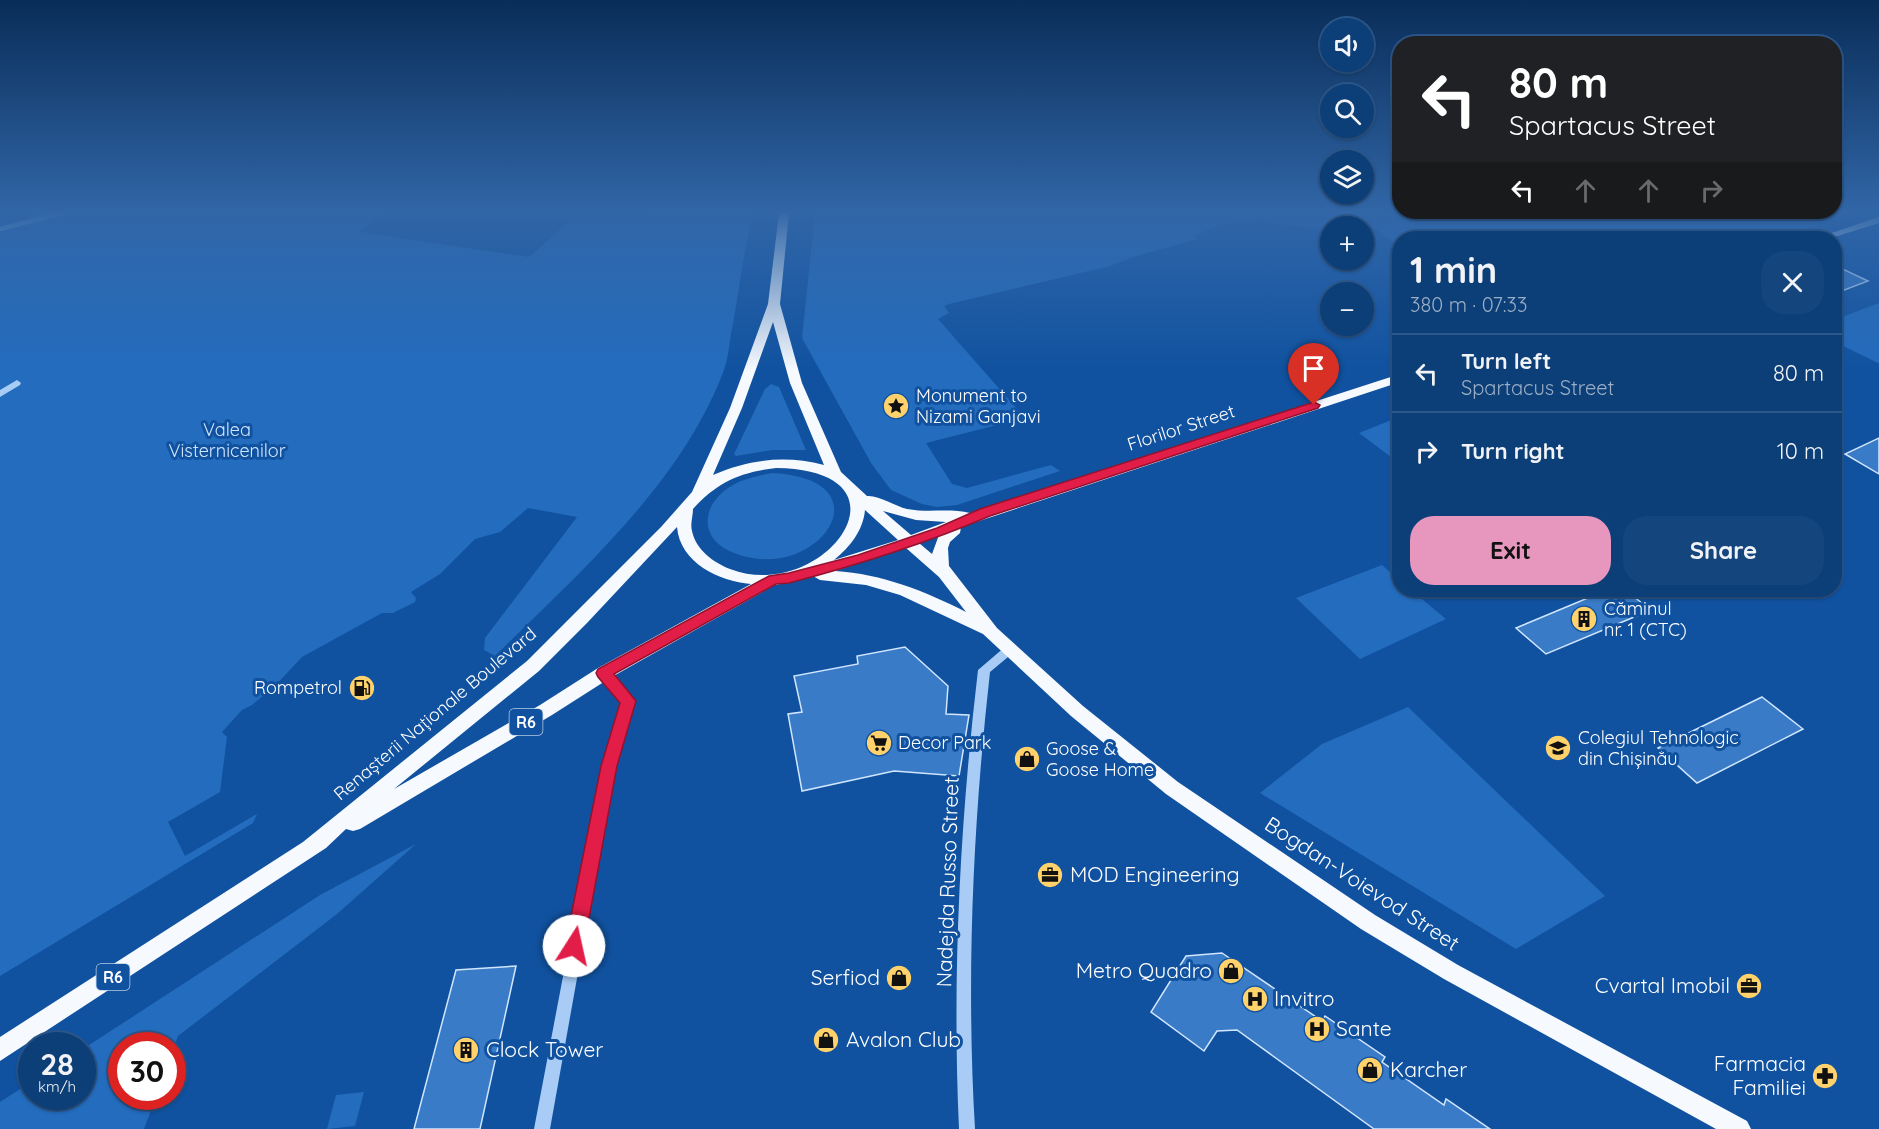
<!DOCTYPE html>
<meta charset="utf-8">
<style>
body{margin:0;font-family:Quicksand,sans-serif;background:#15457d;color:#f1f3f6;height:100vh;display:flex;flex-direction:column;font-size:22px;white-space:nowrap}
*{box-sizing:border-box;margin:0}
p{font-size:20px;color:#9aaec6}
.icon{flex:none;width:33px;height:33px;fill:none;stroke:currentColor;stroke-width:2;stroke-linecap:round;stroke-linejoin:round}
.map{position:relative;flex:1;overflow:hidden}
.panel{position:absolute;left:1392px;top:231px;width:450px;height:366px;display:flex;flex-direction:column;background:#0c3e78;border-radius:24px;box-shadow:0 2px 4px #0004,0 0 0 2px #2c578a}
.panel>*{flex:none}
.top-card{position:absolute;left:1392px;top:36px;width:450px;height:183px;border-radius:24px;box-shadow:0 2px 4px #0004,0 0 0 2px #2c578a;background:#202124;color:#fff;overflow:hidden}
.controls{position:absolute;left:1320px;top:18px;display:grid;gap:12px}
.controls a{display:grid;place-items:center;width:54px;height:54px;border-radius:50%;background:#0c3e78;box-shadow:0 2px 4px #0004,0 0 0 2px #2c578a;font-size:30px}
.speed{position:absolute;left:18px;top:1032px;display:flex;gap:12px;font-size:30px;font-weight:700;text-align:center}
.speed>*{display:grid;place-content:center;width:78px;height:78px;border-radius:50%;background:#0c3e78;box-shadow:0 2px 4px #0004,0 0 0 2px #2c578a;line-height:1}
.speed small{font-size:15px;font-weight:400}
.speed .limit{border:9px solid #d22;background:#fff;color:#111}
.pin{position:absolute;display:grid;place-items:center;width:51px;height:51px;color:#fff;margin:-62px -26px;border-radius:50% 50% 50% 0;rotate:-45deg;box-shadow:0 0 6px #0007}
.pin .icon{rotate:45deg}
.me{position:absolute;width:66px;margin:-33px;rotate:10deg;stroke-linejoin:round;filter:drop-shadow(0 0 4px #0008)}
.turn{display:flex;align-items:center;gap:21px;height:126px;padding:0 18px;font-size:27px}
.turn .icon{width:78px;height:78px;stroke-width:2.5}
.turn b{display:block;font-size:42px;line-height:51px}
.lanes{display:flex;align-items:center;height:57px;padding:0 18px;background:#0003;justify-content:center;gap:30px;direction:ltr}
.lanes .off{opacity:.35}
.round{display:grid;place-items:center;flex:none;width:63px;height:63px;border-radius:24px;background:#15457d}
.summary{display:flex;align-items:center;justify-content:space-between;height:102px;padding:0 18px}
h1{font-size:36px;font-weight:800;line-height:45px}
.primary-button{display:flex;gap:12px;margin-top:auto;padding:12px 18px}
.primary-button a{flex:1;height:69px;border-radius:24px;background:#e797bd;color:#111;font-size:24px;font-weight:800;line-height:69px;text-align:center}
.primary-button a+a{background:#15457d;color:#f1f3f6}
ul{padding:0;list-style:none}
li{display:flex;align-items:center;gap:18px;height:78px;padding:0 18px;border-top:2px solid #2c578a}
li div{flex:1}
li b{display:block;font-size:22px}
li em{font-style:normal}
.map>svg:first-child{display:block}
</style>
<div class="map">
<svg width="1879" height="1129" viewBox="0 0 1879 1129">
<rect width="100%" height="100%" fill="#1052a0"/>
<g fill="#236cbe">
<path d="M 37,213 L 383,213 L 359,232 L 529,257 L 572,219 L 574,220 L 685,213 L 753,213 C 743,253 739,294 731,334 C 729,346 728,359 724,370 C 682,483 579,573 495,656 L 484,650 L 485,638 L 577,517 L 528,508 L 500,532 L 475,539 L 440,574 L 411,592 L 416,598 L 415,602 L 393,613 L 382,613 L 302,657 L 274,687 L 252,705 L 242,710 L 222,732 L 227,737 L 220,792 L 168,822 L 185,856 L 257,814 L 253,823 L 0,976 L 0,221 L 27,220 Z"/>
<path d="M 815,213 L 1855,213 L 1777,238 L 1400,238 L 1399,246 L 1370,225 L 1374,223 L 1365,217 L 1313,228 L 1268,223 L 1260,219 L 1221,225 L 1192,236 L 1197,239 L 1133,257 L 1110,266 L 949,304 L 944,306 L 949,313 L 938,319 L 1025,418 L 926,443 L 952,484 L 967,488 L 1051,465 L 1060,471 L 957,505 L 937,507 L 922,504 L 891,490 L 871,463 L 802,338 Z"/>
<path d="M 1879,303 L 1879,362 L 1878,363 L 1835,342 L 1834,320 Z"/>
<path d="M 771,384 L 779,387 L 806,450 L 772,450 L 736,456 L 734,454 L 765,389 Z"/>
<path d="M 1399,417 L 1399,463 L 1359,433 Z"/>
<path d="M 772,473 C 891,479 817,586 734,553 C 697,539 701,503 733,485 C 745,478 759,476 772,473 Z"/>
<path d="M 1382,565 L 1399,580 L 1400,590 L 1411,590 L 1446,619 L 1360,659 L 1296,598 Z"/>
<path d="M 1408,707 L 1605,896 L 1516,949 L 1260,793 L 1322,744 Z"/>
<path d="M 416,844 L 337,914 L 178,1036 L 173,1050 L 172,1046 L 122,1046 L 122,1096 L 156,1097 L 144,1129 L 0,1129 L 0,1102 L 31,1082 L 32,1096 L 82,1096 L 83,1049 L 320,895 Z"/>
<path d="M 364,1092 L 355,1126 L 327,1129 L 336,1095 Z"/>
</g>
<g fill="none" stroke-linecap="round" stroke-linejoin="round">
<path stroke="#99c7f8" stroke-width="4.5" d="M 0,229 L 62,213"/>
</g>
<g fill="#397bc7" stroke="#d1e6fe" stroke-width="1.5">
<path d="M 1834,265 L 1868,281 L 1834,294 Z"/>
<path d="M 1879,438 L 1879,474 L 1845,454 Z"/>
<path d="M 1607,590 L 1625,590 L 1651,610 L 1546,654 L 1516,628 Z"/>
<path d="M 905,647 L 948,686 L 946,714 L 969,715 L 959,776 L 894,771 L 802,791 L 788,714 L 802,712 L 794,676 L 858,664 L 857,656 Z"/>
<path d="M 1762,697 L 1803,729 L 1697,783 L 1658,748 Z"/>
<path d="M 1222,953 L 1322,1021 L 1325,1016 L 1385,1057 L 1382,1062 L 1444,1105 L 1446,1099 L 1490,1129 L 1374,1129 L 1237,1030 L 1217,1031 L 1204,1051 L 1151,1012 L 1186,956 Z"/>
<path d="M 516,966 L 480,1129 L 414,1129 L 456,970 Z"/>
</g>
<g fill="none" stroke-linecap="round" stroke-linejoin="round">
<g fill="#a8ccf5" fill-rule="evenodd">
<path d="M 17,380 L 21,383 L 20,385 L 0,397 L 0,390 Z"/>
<path d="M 1010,645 L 1014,646 L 1016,649 L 1014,652 L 990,672 C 973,823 966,977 975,1129 L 959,1129 C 952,976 960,822 978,670 L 1006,646 Z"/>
<path d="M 604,668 L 608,670 L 634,701 L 615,766 L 550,1129 L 534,1129 L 603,766 L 622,702 L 600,676 L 598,673 L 600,670 Z"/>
</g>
<g fill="#f6faff" fill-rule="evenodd">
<path d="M 779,213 L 789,213 L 780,304 L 802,383 L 841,472 L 867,496 C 879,495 895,506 907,509 C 928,513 951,508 970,513 L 1400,374 L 1400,382 L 961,527 L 960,533 L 950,542 L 948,548 L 949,566 L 997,628 L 1083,706 L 1178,782 L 1375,915 L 1458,965 L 1747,1121 L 1751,1129 L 1716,1129 L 1444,979 L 1361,929 L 1166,794 L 1071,716 L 983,634 L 900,595 L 866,585 L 820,580 L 811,575 L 791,582 L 775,585 L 610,678 L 552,715 L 360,829 L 353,831 L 346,829 L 326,848 L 0,1061 L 0,1037 L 303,842 L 527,661 L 661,527 L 692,492 L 730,408 L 768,304 ZM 773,322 L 790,383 L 824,465 C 786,455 749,459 713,475 L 742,408 ZM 776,468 C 922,470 824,605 730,569 C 713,562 696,550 692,531 C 690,524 693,516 693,509 C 717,482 741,472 776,468 ZM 865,510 L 898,540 L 834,560 C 850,547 863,531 865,510 ZM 883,511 L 916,520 L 946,522 L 911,535 ZM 677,527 C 680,563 719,581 751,584 L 598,668 L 540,705 L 394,789 L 539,671 L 587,623 ZM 939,535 L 932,554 L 919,543 ZM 906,548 L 939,577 L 966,612 C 925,591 882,574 835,571 Z"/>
<path d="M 1879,217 L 1879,223 L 1831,238 L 1817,238 Z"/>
</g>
</g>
<linearGradient id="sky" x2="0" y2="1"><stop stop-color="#092d58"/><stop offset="0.57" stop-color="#3166a7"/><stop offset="1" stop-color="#3166a7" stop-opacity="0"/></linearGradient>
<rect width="1879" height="371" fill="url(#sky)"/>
<path fill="#e11d48" stroke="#92132f" stroke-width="1.5" d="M 1314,402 L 1320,405 L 1318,408 L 990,516 C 924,544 858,565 789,583 L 776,584 L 614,674 L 636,701 L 617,766 L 584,946 L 581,952 L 574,955 L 568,952 L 565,946 L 601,766 L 620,703 L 598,677 L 596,673 L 598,669 L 769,576 L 789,573 L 858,555 L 937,528 L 980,509 Z"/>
<defs>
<g id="sight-disc" transform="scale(1.35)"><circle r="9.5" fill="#ffd26c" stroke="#1052a0"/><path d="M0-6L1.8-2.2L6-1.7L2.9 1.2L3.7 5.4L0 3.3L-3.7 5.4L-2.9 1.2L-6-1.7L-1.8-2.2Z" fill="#111"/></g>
<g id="building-disc" transform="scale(1.35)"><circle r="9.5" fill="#ffd26c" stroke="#1052a0"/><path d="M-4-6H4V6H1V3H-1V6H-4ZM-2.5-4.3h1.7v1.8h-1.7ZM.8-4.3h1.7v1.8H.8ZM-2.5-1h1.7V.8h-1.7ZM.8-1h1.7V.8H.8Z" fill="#111"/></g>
<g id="fuel-disc" transform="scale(1.35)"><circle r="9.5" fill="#ffd26c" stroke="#1052a0"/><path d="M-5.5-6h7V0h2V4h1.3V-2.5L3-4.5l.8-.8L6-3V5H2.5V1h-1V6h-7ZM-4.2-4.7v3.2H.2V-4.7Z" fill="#111"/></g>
<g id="supermarket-disc" transform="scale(1.35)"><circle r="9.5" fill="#ffd26c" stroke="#1052a0"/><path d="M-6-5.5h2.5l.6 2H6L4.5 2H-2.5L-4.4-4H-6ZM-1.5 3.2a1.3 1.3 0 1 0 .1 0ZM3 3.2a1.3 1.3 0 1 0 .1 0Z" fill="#111"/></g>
<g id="university-disc" transform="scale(1.35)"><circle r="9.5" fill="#ffd26c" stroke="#1052a0"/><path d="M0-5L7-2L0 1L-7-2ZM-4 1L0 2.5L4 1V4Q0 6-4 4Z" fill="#111"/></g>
<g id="shop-disc" transform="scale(1.35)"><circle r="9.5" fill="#ffd26c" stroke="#1052a0"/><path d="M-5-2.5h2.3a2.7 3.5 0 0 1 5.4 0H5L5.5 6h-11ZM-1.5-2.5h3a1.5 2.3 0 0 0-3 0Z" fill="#111"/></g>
<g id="office-disc" transform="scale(1.35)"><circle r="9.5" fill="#ffd26c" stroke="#1052a0"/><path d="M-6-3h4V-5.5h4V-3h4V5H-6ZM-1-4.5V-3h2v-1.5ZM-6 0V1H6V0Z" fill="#111"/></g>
<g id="hospital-disc" transform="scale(1.35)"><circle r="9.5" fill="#ffd26c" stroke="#1052a0"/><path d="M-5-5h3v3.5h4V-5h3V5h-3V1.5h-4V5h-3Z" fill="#111"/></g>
<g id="pharmacy-disc" transform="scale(1.35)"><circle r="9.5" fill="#ffd26c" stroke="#1052a0"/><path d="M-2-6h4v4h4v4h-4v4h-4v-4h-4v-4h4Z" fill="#111"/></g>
</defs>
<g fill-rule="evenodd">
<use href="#sight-disc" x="896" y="406"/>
<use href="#building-disc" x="1584" y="619"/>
<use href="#fuel-disc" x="362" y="688"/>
<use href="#supermarket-disc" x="879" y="743"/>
<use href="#university-disc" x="1558" y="748"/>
<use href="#shop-disc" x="1027" y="759"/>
<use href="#office-disc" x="1050" y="875"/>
<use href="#shop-disc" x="1231" y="971"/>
<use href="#shop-disc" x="899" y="978"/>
<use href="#office-disc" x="1749" y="986"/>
<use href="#hospital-disc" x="1255" y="999"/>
<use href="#hospital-disc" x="1317" y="1029"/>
<use href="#shop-disc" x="826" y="1040"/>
<use href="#building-disc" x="466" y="1050"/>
<use href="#shop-disc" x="1370" y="1070"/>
<use href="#pharmacy-disc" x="1825" y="1076"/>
</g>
<g text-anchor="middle" stroke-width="6" stroke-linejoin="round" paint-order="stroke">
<g fill="#1052a0" stroke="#b7cbe2" stroke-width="1.5">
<rect x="509.5" y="709" width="33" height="26" rx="4.5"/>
<rect x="96.5" y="964" width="33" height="26" rx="4.5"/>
</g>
<g font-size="16" font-weight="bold" fill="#fff">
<text x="526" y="728">R6</text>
<text x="113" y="983">R6</text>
</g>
<g font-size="18" fill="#fff" stroke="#1052a0" text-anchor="start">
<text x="916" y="402">Monument to<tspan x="916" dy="21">Nizami Ganjavi</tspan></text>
<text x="1604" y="615">Căminul<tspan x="1604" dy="21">nr. 1 (CTC)</tspan></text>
<text x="342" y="694" text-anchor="end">Rompetrol</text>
<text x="1578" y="744">Colegiul Tehnologic<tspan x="1578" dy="21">din Chișinău</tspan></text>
<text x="898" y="749">Decor Park</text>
<text x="1046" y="755">Goose &amp;<tspan x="1046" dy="21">Goose Home</tspan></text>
</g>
<g font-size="18" fill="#fff" stroke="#1052a0">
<text transform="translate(1181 428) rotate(-18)" y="6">Florilor Street</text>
<text transform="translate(435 714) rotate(-40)" y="6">Renașterii Naționale Boulevard</text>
</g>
<g font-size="18" fill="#d1e6fe" stroke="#1052a0">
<text x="227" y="436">Valea<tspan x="227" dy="21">Visternicenilor</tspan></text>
</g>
<g font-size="21" fill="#fff" stroke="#1052a0" text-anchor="start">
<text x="1070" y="882">MOD Engineering</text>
<text x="1212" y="978" text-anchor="end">Metro Quadro</text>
<text x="880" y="985" text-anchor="end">Serfiod</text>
<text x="1730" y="993" text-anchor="end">Cvartal Imobil</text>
<text x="1274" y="1006">Invitro</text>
<text x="1336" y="1036">Sante</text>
<text x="846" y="1047">Avalon Club</text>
<text x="486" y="1057">Clock Tower</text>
<text x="1806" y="1071" text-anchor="end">Farmacia<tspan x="1806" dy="24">Familiei</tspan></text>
<text x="1390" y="1077">Karcher</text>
</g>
<g font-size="21" fill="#fff" stroke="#1052a0">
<text transform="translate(948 882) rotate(-88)" y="7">Nadejda Russo Street</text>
<text transform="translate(1362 884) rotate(33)" y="7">Bogdan-Voievod Street</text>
</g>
</g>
</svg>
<div class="controls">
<a><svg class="icon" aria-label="sound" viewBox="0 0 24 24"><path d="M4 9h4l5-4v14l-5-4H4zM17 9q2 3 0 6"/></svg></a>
<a><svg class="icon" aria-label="search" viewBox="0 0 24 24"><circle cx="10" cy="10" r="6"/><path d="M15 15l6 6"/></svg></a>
<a><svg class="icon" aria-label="layers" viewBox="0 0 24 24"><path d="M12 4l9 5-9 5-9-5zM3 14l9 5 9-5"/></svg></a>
<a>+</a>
<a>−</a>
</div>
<div class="speed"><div>28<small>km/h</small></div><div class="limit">30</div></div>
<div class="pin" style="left:1314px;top:405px;background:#d93025"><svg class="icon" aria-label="arrive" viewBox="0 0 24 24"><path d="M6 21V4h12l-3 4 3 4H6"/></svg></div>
<svg class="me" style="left:574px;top:946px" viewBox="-20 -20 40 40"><circle r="19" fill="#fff"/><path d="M0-13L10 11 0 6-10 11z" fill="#e11d48"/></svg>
<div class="top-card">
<div class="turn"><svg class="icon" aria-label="left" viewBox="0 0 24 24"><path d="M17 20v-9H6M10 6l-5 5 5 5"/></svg><div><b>80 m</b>Spartacus Street</div></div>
<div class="lanes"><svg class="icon" aria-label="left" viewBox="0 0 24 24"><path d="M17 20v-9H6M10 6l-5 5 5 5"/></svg><svg class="icon off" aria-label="ahead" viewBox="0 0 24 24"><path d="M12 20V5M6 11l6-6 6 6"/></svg><svg class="icon off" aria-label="ahead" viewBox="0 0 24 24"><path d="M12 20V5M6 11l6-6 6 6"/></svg><svg class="icon off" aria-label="right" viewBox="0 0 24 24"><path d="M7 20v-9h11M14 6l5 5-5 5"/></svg></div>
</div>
<section class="panel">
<div class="summary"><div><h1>1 min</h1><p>380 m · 07:33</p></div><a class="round"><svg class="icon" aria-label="close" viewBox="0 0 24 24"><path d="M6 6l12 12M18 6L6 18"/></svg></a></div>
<ul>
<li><svg class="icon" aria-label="left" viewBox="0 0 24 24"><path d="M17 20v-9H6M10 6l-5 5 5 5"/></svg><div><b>Turn left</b><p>Spartacus Street</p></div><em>80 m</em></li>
<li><svg class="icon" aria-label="right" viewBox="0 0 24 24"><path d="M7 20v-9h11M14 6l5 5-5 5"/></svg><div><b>Turn right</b></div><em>10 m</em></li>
</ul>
<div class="primary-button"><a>Exit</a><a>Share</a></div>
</section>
</div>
